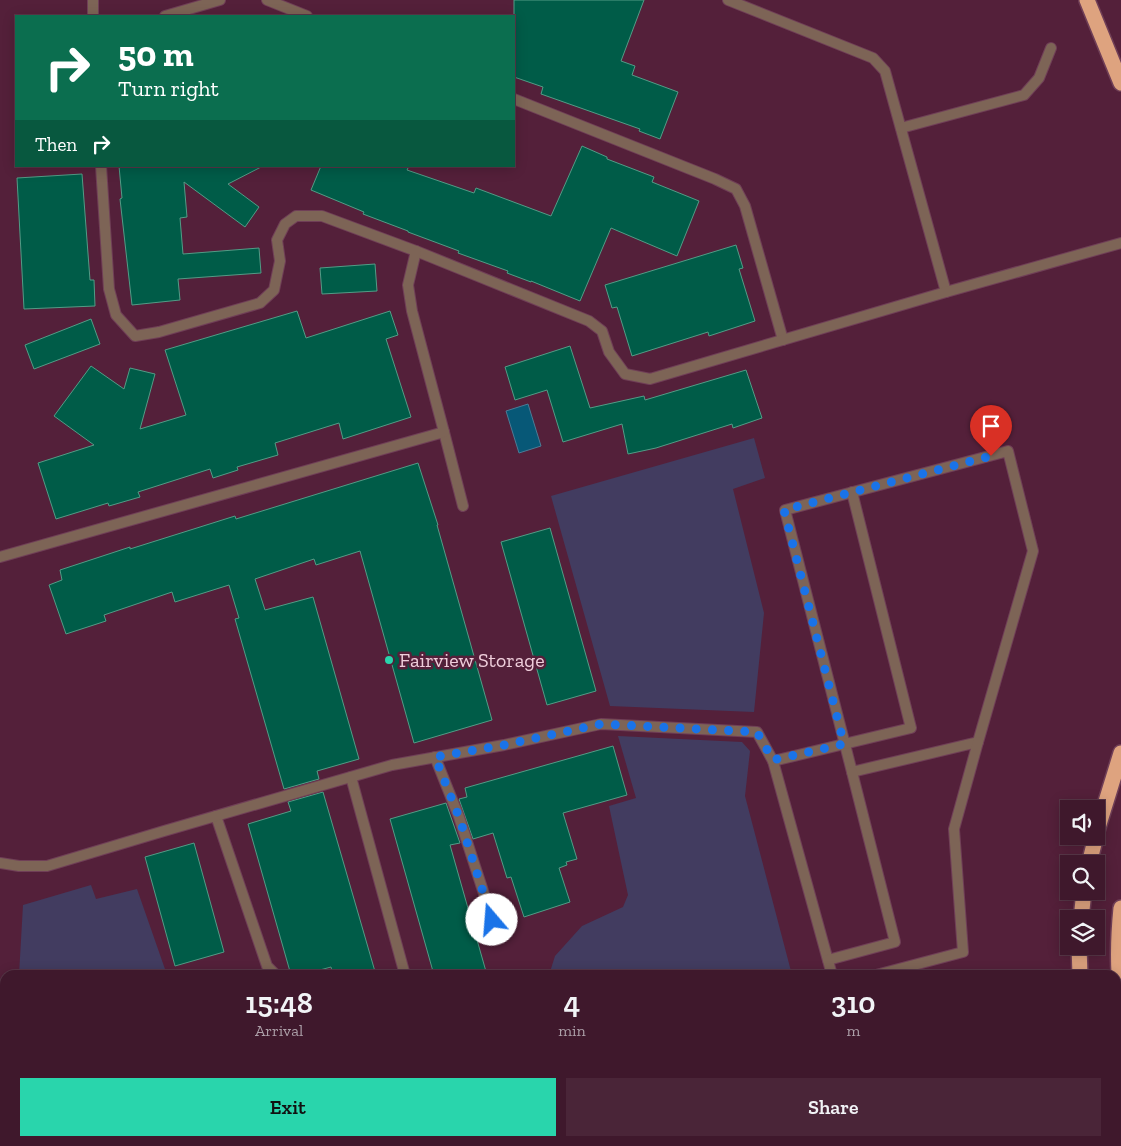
<!DOCTYPE html>
<style>
body{margin:0;font-family:"Zilla Slab",serif;background:#4a2538;color:#f1f3f6;height:100vh;display:flex;flex-direction:column;font-size:19px;white-space:nowrap}
*{box-sizing:border-box;margin:0}
p{font-size:16px;color:#ada0a9}
.icon{flex:none;width:28px;height:28px;fill:none;stroke:currentColor;stroke-width:2;stroke-linecap:round;stroke-linejoin:round}
.map{position:relative;flex:1;overflow:hidden}
.sheet{position:absolute;left:0px;top:970px;width:1121px;height:176px;display:flex;flex-direction:column;background:#3f182c;border-radius:15px 15px 0 0;box-shadow:0 2px 12px #0003,0 0 0 1px #583748}
.sheet>*{flex:none}
.top-card{position:absolute;left:15px;top:15px;width:500px;height:152px;border-radius:0px;box-shadow:0 2px 12px #0003,0 0 0 1px #583748;background:#0b6e4f;color:#fff;overflow:hidden}
.tools{position:absolute;left:1060px;top:800px;display:grid;gap:10px}
.tools a{display:grid;place-items:center;width:45px;height:45px;border-radius:0px;background:#3f182c;box-shadow:0 2px 12px #0003,0 0 0 1px #583748;font-size:25px}
.pin{position:absolute;display:grid;place-items:center;width:42px;height:42px;color:#fff;margin:-51px -21px;border-radius:50% 50% 50% 0;rotate:-45deg;box-shadow:0 0 5px #0007}
.pin .icon{rotate:45deg}
.me{position:absolute;width:55px;margin:-28px;rotate:342deg;stroke-linejoin:round;filter:drop-shadow(0 0 4px #0008)}
.turn{display:flex;align-items:center;gap:18px;height:105px;padding:0 20px;font-size:22px}
.turn .icon{width:65px;height:65px;stroke-width:2.5}
.turn b{display:block;font-size:35px;line-height:42px}
.then{display:flex;align-items:center;height:48px;padding:0 20px;background:#0003;gap:10px;font-size:19px}
.eta{display:flex;justify-content:space-evenly;align-items:center;height:85px;text-align:center}
.eta b{font-size:30px;font-weight:600;line-height:35px}
.primary-button{display:flex;gap:10px;margin-top:auto;padding:10px 20px}
.primary-button a{flex:1;height:58px;border-radius:0px;background:#29d5ac;color:#111;font-size:20px;font-weight:600;line-height:58px;text-align:center}
.primary-button a+a{background:#4a2538;color:#f1f3f6}
.map>svg:first-child{display:block}
</style>
<div class="map">
<svg width="1121" height="1146" viewBox="0 0 1121 1146">
<rect width="100%" height="100%" fill="#54203a"/>
<g fill="#423c60">
<path d="M 754,438 L 765,478 L 733,489 L 764,613 L 754,712 L 610,706 L 551,496 Z"/>
<path d="M 618,736 L 742,742 L 750,751 L 745,796 L 792,975 L 549,975 L 555,956 L 582,926 L 623,907 L 628,895 L 609,806 L 636,798 Z"/>
<path d="M 91,885 L 96,899 L 137,889 L 166,972 L 228,971 L 240,975 L 19,975 L 23,905 Z"/>
<path d="M 5,982 L 5,1141 L 238,1141 L 226,1146 L 0,1146 L 4,983 Z"/>
<path d="M 331,1141 L 580,1141 L 589,1146 L 338,1146 Z"/>
<path d="M 947,1141 L 1038,1141 L 1041,1146 L 930,1146 Z"/>
</g>
<path fill="#075877" stroke="#4d7b95" d="M 528,404 L 541,446 L 519,453 L 506,411 Z"/>
<g fill="#005c48" stroke="#529c86">
<path d="M 514,0 L 644,0 L 621,61 L 635,66 L 632,75 L 678,92 L 660,139 L 639,131 L 640,129 L 541,94 L 543,87 L 514,77 Z"/>
<path d="M 582,146 L 607,157 L 607,159 L 654,177 L 652,182 L 699,201 L 677,256 L 611,228 L 580,301 L 531,281 L 531,282 L 507,273 L 508,271 L 458,253 L 459,251 L 408,232 L 408,231 L 363,214 L 364,212 L 311,190 L 321,166 L 409,166 L 407,170 L 474,193 L 476,188 L 551,216 Z"/>
<path d="M 119,166 L 263,166 L 228,184 L 259,207 L 245,227 L 184,182 L 187,217 L 180,218 L 183,254 L 259,248 L 261,273 L 178,279 L 180,300 L 132,305 L 120,199 L 122,198 Z"/>
<path d="M 82,174 L 90,280 L 94,280 L 95,306 L 24,309 L 17,178 Z"/>
<path d="M 736,245 L 743,268 L 739,269 L 755,321 L 709,336 L 708,332 L 632,356 L 617,307 L 612,308 L 605,285 Z"/>
<path d="M 375,264 L 377,291 L 322,294 L 320,268 Z"/>
<path d="M 297,311 L 306,338 L 390,311 L 398,335 L 386,339 L 411,417 L 343,439 L 339,423 L 275,443 L 278,455 L 237,467 L 238,470 L 213,478 L 210,469 L 138,492 L 140,497 L 109,506 L 108,503 L 56,519 L 38,463 L 94,445 L 54,416 L 91,366 L 124,389 L 130,368 L 155,374 L 140,429 L 186,415 L 165,350 Z"/>
<path d="M 91,319 L 100,344 L 34,369 L 25,345 Z"/>
<path d="M 570,346 L 590,408 L 644,396 L 645,400 L 746,370 L 762,418 L 733,428 L 732,424 L 656,448 L 628,454 L 622,424 L 563,442 L 547,390 L 515,400 L 505,367 Z"/>
<path d="M 418,463 L 438,525 L 437,525 L 492,720 L 414,743 L 360,551 L 316,565 L 314,559 L 255,579 L 265,610 L 313,597 L 359,759 L 317,771 L 319,779 L 284,789 L 235,619 L 239,618 L 229,585 L 175,602 L 172,592 L 104,615 L 106,621 L 66,634 L 49,585 L 62,580 L 60,570 L 130,547 L 130,549 L 235,516 L 236,519 Z"/>
<path d="M 550,528 L 596,691 L 547,705 L 501,542 Z"/>
<path d="M 613,746 L 627,795 L 563,813 L 577,859 L 566,862 L 567,865 L 559,868 L 570,902 L 524,917 L 511,877 L 507,878 L 493,833 L 473,839 L 459,799 L 467,797 L 465,788 Z"/>
<path d="M 323,792 L 376,975 L 333,975 L 331,967 L 301,975 L 291,975 L 248,824 L 291,811 L 288,802 Z"/>
<path d="M 446,803 L 460,843 L 450,845 L 487,975 L 434,975 L 390,819 Z"/>
<path d="M 194,843 L 224,952 L 175,966 L 145,857 Z"/>
</g>
<g fill="none" stroke-linecap="round" stroke-linejoin="round">
<g stroke="#703f57" stroke-width="12">
<g id="service">
<path d="M 93,0 L 93,16"/>
<path d="M 267,0 L 307,16"/>
<path d="M 728,0 L 873,58 L 885,71 L 946,292"/>
<path d="M 165,16 L 220,0"/>
<path d="M 514,99 L 715,179 L 736,189 L 745,206 L 783,340"/>
<path d="M 901,128 L 1024,95 L 1039,78 L 1051,48"/>
<path d="M 416,251 L 589,321 L 602,331 L 609,352 L 625,374 L 650,379 L 946,292 L 1121,243"/>
<path d="M 444,432 L 463,506"/>
<path d="M 1008,451 L 1033,551 L 978,742 L 852,772 L 785,510 Z"/>
<path d="M 0,557 L 444,432 L 412,311 L 408,285 L 416,251 L 322,216 L 296,216 L 285,224 L 277,240 L 280,261 L 274,290 L 260,303 L 159,332 L 135,336 L 116,315 L 109,289 L 101,166"/>
<path d="M 435,757 L 459,817 L 498,937"/>
<path d="M 773,761 L 832,975"/>
<path d="M 351,777 L 405,975"/>
<path d="M 216,816 L 267,966 L 276,975"/>
<path d="M 0,863 L 19,866 L 47,866 L 164,831 L 392,765 L 504,745 L 601,724 L 757,732 L 773,761 L 911,728 L 852,492"/>
<path d="M 828,960 L 895,942 L 852,772"/>
<path d="M 876,975 L 963,952 L 954,829 L 978,742"/>
</g>
</g>
<g stroke="#703f57" stroke-width="18">
<g id="motorway">
<path d="M 1087,0 L 1121,83"/>
<path d="M 1096,834 L 1121,753"/>
<path d="M 1089,864 L 1096,836"/>
<path d="M 1121,908 C 1118,938 1117,965 1121,994"/>
<path d="M 1081,919 L 1084,891"/>
<path d="M 1079,946 L 1080,975"/>
<path d="M 1116,1114 L 1121,1123"/>
</g>
</g>
<use href="#service" stroke="#7d6456" stroke-width="10"/>
<use href="#motorway" stroke="#dea37f" stroke-width="15"/>
</g>
<g fill="none" stroke-linecap="round" stroke-linejoin="round">
<path stroke="#1a73e8" stroke-width="9" stroke-dasharray="0 16.2" d="M 492,920 L 459,817 L 435,757 L 504,745 L 601,724 L 757,732 L 773,760 L 844,744 L 784,510 L 991,456"/>
</g>
<circle fill="#29d5ac" stroke="#54203a" stroke-width="2" cx="389" cy="660" r="5"/>
<g text-anchor="middle" stroke-width="5" stroke-linejoin="round" paint-order="stroke">
<g font-size="20" fill="#efcedb" stroke="#54203a" text-anchor="start">
<text x="399" y="667">Fairview Storage</text>
</g>
</g>
</svg>
<div class="tools">
<a><svg class="icon" aria-label="sound" viewBox="0 0 24 24"><path d="M4 9h4l5-4v14l-5-4H4zM17 9q2 3 0 6"/></svg></a>
<a><svg class="icon" aria-label="search" viewBox="0 0 24 24"><circle cx="10" cy="10" r="6"/><path d="M15 15l6 6"/></svg></a>
<a><svg class="icon" aria-label="layers" viewBox="0 0 24 24"><path d="M12 4l9 5-9 5-9-5zM3 14l9 5 9-5"/></svg></a>
</div>
<div class="pin" style="left:991px;top:456px;background:#d93025"><svg class="icon" aria-label="arrive" viewBox="0 0 24 24"><path d="M6 21V4h12l-3 4 3 4H6"/></svg></div>
<svg class="me" style="left:492px;top:920px" viewBox="-20 -20 40 40"><circle r="19" fill="#fff"/><path d="M0-13L10 11 0 6-10 11z" fill="#1a73e8"/></svg>
<div class="top-card">
<div class="turn"><svg class="icon" aria-label="right" viewBox="0 0 24 24"><path d="M7 20v-9h11M14 6l5 5-5 5"/></svg><div><b>50 m</b>Turn right</div></div>
<div class="then">Then<svg class="icon" aria-label="right" viewBox="0 0 24 24"><path d="M7 20v-9h11M14 6l5 5-5 5"/></svg></div>
</div>
<section class="sheet">
<div class="eta">
<div><b>15:48</b><p>Arrival</p></div>
<div><b>4</b><p>min</p></div>
<div><b>310</b><p>m</p></div>
</div>
<div class="primary-button"><a>Exit</a><a>Share</a></div>
</section>
</div>
